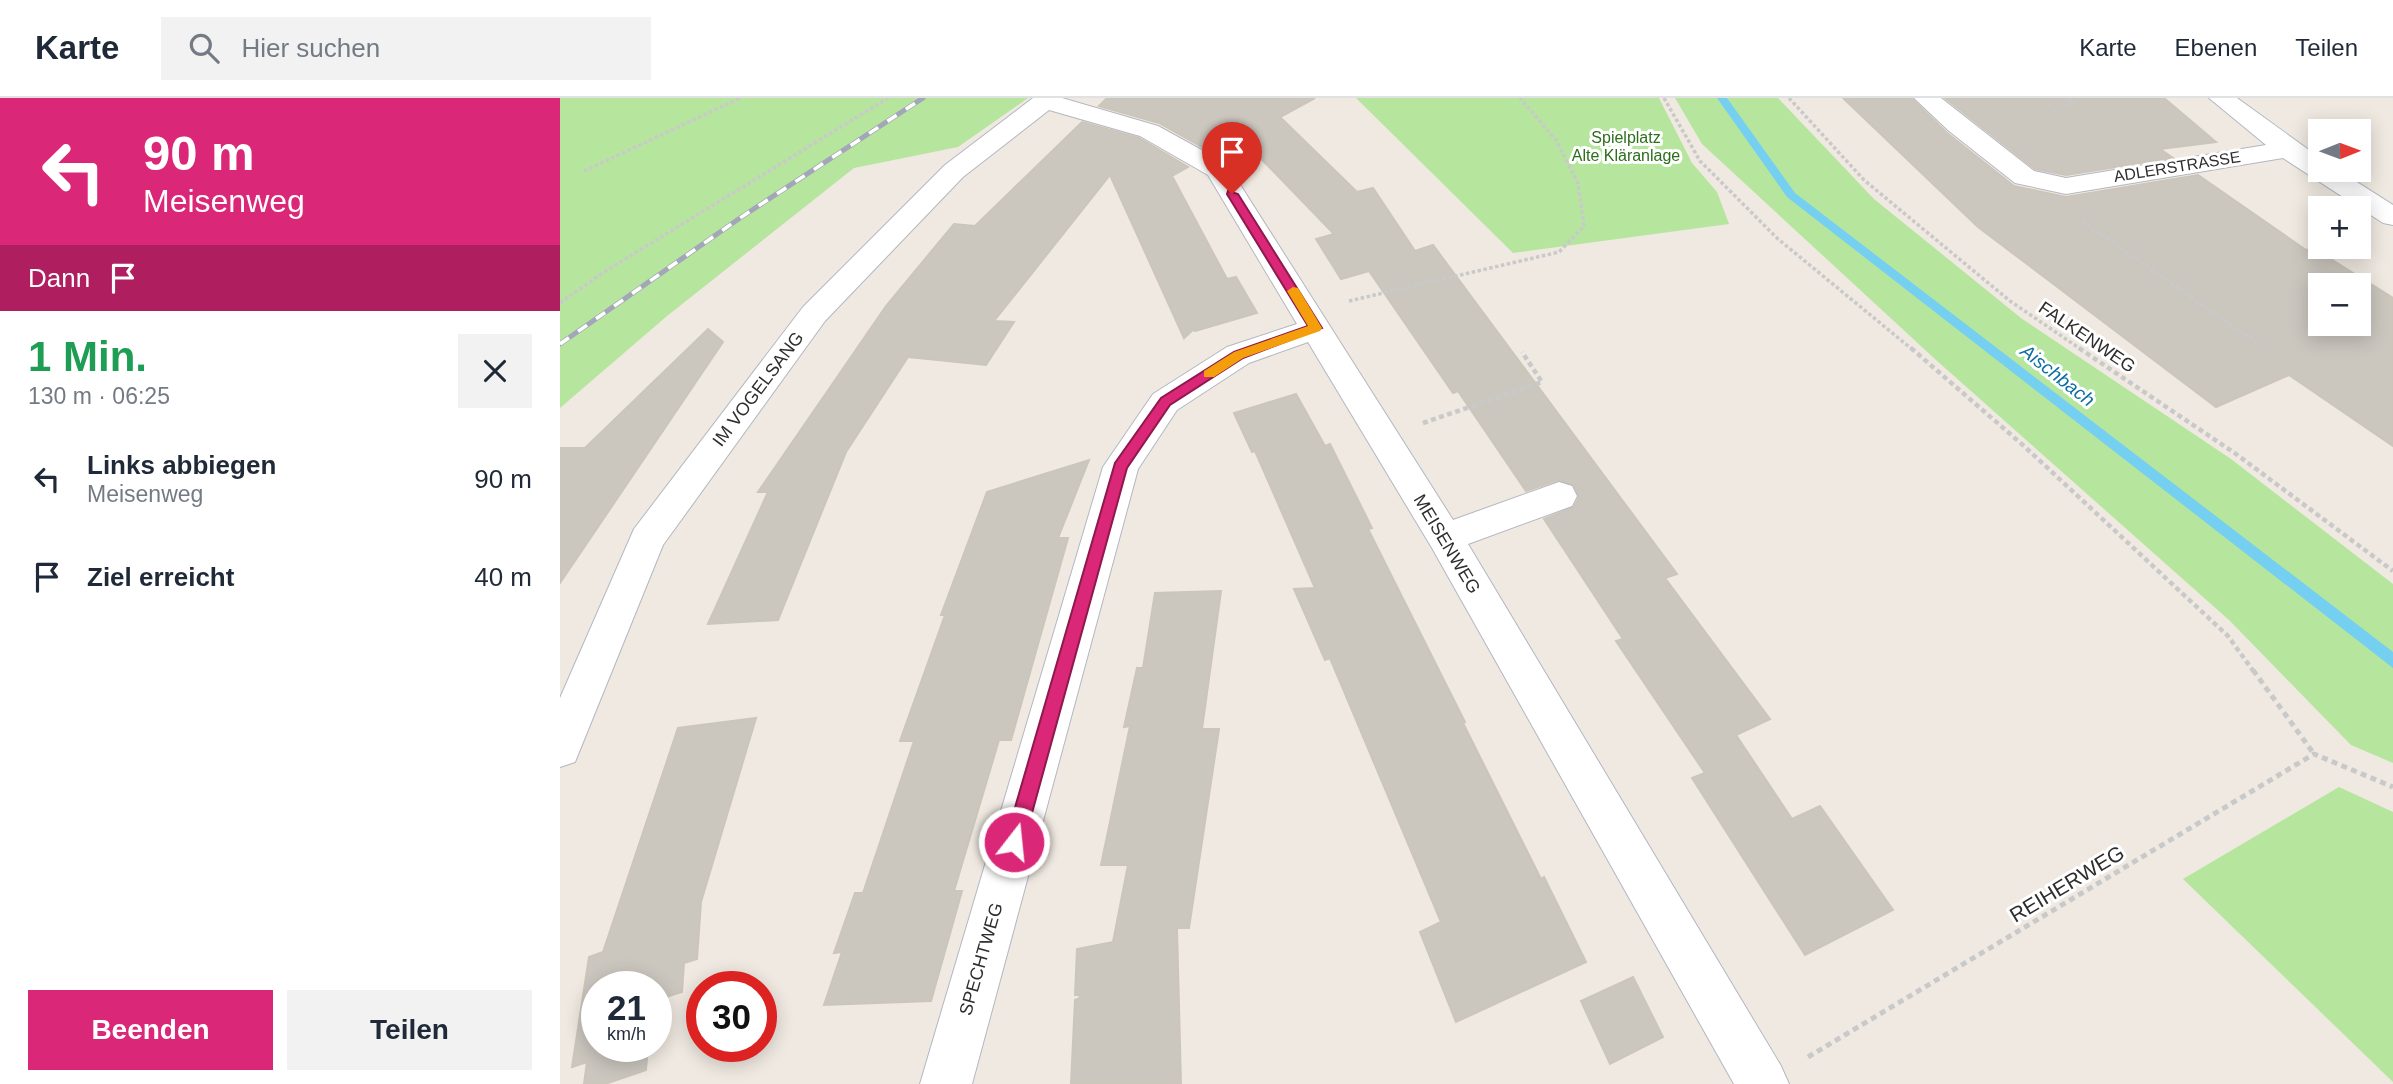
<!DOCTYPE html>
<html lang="de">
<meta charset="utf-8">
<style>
body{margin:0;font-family:Arial,sans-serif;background:#f2f2f3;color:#1f2937;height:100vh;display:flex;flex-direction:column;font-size:26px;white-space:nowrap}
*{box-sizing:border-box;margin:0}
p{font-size:23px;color:#747a83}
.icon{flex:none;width:38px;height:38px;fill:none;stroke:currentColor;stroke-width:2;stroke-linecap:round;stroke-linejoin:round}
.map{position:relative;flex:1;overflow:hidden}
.panel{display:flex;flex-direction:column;background:#fff;width:560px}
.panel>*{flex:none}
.banner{background:#db2777;color:#fff;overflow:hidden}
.needle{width:46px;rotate:89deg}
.controls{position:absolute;left:1748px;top:21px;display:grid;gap:14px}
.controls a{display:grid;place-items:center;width:63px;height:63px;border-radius:0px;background:#fff;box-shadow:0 4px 18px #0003;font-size:35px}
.speed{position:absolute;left:21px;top:873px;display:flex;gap:14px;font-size:35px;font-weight:700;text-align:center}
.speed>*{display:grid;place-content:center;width:91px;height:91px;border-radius:50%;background:#fff;box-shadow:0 4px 18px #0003;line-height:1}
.speed small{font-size:18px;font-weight:400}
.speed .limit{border:10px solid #d22;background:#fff;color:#111}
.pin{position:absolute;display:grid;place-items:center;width:60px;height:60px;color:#fff;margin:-72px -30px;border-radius:50% 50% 50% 0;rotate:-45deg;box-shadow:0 0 7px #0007}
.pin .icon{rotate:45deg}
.me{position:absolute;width:77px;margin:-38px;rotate:16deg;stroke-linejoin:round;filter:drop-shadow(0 0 5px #0008)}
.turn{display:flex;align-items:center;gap:24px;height:147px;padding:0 28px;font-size:32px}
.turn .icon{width:91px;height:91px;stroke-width:2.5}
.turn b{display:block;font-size:49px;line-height:60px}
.then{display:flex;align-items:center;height:66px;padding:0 28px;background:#0003;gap:14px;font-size:26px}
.round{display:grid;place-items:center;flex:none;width:74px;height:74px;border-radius:0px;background:#f2f2f3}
.headline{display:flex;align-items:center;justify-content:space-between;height:119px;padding:0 28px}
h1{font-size:42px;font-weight:800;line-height:52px;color:#1e9e55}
.cta{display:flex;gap:14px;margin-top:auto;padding:14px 28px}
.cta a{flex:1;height:80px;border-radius:0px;background:#db2777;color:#fff;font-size:28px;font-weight:800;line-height:80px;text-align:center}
.cta a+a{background:#f2f2f3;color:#1f2937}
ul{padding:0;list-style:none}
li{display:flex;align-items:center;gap:21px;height:98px;padding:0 28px}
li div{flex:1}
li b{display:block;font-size:26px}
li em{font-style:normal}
header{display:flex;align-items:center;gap:42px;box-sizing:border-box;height:98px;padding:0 35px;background:#fff;border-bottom:2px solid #e0e1e3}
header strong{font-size:33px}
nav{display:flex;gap:38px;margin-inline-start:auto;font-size:24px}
.search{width:490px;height:63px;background:#f2f2f3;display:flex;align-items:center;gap:18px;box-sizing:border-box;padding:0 24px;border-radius:0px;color:#747a83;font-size:26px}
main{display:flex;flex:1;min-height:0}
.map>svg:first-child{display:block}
</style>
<header>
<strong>Karte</strong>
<div class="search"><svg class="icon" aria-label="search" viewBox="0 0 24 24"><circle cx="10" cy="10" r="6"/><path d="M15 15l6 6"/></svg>Hier suchen</div>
<nav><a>Karte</a><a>Ebenen</a><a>Teilen</a></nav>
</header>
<main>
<section class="panel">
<div class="banner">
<div class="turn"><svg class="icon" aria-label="left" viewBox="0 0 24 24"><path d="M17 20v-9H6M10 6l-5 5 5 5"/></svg><div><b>90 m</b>Meisenweg</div></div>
<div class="then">Dann<svg class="icon" aria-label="arrive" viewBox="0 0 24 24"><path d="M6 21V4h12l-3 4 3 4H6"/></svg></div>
</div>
<div class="headline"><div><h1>1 Min.</h1><p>130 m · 06:25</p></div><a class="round"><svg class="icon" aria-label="close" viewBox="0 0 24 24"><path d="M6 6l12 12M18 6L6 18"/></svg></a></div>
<ul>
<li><svg class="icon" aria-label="left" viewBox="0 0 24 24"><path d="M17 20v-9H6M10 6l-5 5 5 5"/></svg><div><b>Links abbiegen</b><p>Meisenweg</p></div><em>90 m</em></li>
<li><svg class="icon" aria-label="arrive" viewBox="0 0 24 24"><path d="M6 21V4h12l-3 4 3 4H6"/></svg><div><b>Ziel erreicht</b></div><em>40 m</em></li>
</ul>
<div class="cta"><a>Beenden</a><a>Teilen</a></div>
</section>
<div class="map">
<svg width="1833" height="986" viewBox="0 0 1833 986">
<rect width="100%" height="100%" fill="#efe9e1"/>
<g fill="#b6e59e">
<path d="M 0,0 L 468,0 L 398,49 L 294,70 L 107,218 L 0,310 Z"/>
<path d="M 796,0 L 1099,0 L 1132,65 L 1157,94 L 1169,126 L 953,155 Z"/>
<path d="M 1115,0 L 1218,0 L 1314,101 L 1461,220 L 1671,361 L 1833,486 L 1833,665 L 1791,647 L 1669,522 L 1376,262 L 1142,46 Z"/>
<path d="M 1779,689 L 1833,714 L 1833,984 L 1623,781 Z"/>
</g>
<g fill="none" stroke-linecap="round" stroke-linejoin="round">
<path fill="#75cff0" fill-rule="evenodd" d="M 1157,0 L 1167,0 L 1235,95 L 1833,554 L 1833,570 L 1227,99 Z"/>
</g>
<g fill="#cbc7bf" stroke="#cbc5ba" stroke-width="2" fill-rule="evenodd">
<path d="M 547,0 L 755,0 L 720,19 L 797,94 L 813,90 L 855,153 L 873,147 L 1117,476 L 1105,480 L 1210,621 L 1176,637 L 1232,721 L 1260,708 L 1333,812 L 1245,857 L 1132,680 L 1145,675 L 1056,543 L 1063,541 L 984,421 L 1014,409 L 1019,399 L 1014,387 L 998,382 L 966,393 L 898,293 L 893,295 L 809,173 L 781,181 L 756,141 L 774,136 L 681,40 L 653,55 L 599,25 L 539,8 Z"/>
<path d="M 1283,0 L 1351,0 L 1387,35 L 1454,88 L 1506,99 L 1638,77 L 1746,152 L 1753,150 L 1833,200 L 1833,348 L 1729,277 L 1656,309 L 1418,129 ZM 1760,187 L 1799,187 L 1799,226 L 1760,226 Z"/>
<path d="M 1385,0 L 1604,0 L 1656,44 L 1600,51 L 1613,60 L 1506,77 L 1475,71 Z"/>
<path d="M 522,24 L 579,40 L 628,69 L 612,78 L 667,181 L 676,179 L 697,215 L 635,233 L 634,231 L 624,240 L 550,77 L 434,223 L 454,224 L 426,267 L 348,259 L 286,354 L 218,522 L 148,526 L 208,394 L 198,394 L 326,208 L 394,126 L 415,128 Z"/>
<path d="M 148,231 L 163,244 L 0,485 L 0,350 L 25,350 Z"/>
<path d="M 736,296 L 765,348 L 770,346 L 812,430 L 808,431 L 905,624 L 903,625 L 981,781 L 984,779 L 1026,864 L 896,924 L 860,834 L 881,824 L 770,560 L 765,562 L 734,491 L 755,490 L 695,353 L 692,354 L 674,315 Z"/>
<path d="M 529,362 L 498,440 L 508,440 L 451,642 L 439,642 L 394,793 L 402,793 L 371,903 L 264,907 L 282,854 L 274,855 L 295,795 L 303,795 L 354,643 L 340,643 L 385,517 L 381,517 L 427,394 Z"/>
<path d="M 661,493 L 642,631 L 659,631 L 629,830 L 617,830 L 621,986 L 511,986 L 515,902 L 520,900 L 519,897 L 515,897 L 517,851 L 553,844 L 568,767 L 541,767 L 570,628 L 564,629 L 577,570 L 583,570 L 595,495 Z"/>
<path d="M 196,620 L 141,804 L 137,861 L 124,865 L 122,894 L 96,902 L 96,889 L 37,889 L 37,948 L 88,948 L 86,972 L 45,986 L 24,986 L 27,964 L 12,969 L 29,859 L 43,854 L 118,630 Z"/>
<path d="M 1073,879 L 1103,939 L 1050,966 L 1021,903 Z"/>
</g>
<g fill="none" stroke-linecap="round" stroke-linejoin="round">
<g stroke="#b4b7c1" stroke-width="2">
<g id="minor">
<path d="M 473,0 L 502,0 L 598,28 L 667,66 L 893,422 L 999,384 L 1012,388 L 1017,398 L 1012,408 L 908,446 L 1221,968 L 1229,986 L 1174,986 L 872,450 L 748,244 L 689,265 L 617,312 L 578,371 L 412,986 L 360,986 L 543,369 L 593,296 L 667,249 L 737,226 L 648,77 L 580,38 L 489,12 L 403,79 L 265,223 L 103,447 L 15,664 L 0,669 L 0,600 L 74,431 L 243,209 L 385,67 Z"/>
<path d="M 1354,0 L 1381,0 L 1474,73 L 1506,80 L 1706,47 L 1649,0 L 1677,0 L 1760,60 L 1760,72 L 1778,72 L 1833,107 L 1833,127 L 1823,125 L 1723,60 L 1506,96 L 1455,85 L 1389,33 Z"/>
</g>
</g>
<g stroke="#c9c9c9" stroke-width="3.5" stroke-dasharray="3.5 2.5" stroke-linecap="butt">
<path d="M 1104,0 L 1140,63 L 1218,141 L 1353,252"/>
<path d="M 1229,0 L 1304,82 L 1450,203 L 1522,252"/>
<path d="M 1494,14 L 1513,4 L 1509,0"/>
<path d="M 24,73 L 180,0"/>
<path d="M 1522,123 L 1701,248"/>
<path d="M 789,203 L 999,154 L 1024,128 L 1018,85 L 996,42 L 960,0"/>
<path d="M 0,205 L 44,174 L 328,0"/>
</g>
<g stroke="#c9c9c9" stroke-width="4.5" stroke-dasharray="5 3.5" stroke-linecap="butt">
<path d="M 1351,250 L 1464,348 L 1668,538 L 1694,574"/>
<path d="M 1519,250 L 1676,356 L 1833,473"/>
<path d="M 863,325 L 982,284 L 962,254"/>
</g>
<g stroke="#c9c9c9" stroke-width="5" stroke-dasharray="6 4.5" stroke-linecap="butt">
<path d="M 1693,572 L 1754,656"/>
<path d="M 1248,959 L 1754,656 L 1833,689"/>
</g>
<use href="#minor" fill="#fff" fill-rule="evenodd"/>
<g stroke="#a3a6b8" stroke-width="5">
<path id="rail" d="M 0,246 L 180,120 L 363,0"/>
</g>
<use href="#rail" stroke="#fff" stroke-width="3.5" stroke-dasharray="11" stroke-linecap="butt"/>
</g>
<path fill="#db2777" stroke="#8e194d" stroke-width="2" d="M 668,93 L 678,96 L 762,230 L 683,260 L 610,307 L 567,370 L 464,744 L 461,751 L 454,753 L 448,751 L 445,744 L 555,365 L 601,300 L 674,254 L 748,228 L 667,96 Z"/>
<path fill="#f59e0b" d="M 733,189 L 738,190 L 762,230 L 760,233 L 683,260 L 654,279 L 644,279 L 644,273 L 674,254 L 748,228 L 727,193 Z"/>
<g text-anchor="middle" stroke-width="6" stroke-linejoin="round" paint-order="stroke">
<g font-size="16" fill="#2c6e1b" stroke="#fff">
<text x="1066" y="45">Spielplatz<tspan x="1066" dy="18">Alte Kläranlage</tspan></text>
</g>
<g font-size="16" fill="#2e2e2e" stroke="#fff">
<text transform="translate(1617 68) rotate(-9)" y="6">ADLERSTRASSE</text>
</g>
<g font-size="18" fill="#2e2e2e" stroke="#fff">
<text transform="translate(1527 239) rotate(34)" y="6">FALKENWEG</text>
<text transform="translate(198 291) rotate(-53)" y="6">IM VOGELSANG</text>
<text transform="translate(887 446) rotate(59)" y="6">MEISENWEG</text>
<text transform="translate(421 861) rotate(-74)" y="6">SPECHTWEG</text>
</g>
<g font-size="19" font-style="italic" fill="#0d6fa3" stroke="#fff">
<text transform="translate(1498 277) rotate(38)" y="7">Aischbach</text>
</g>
<g font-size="21" fill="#2e2e2e" stroke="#fff">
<text transform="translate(1507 786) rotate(-31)" y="7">REIHERWEG</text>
</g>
</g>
</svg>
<div class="controls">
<a><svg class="needle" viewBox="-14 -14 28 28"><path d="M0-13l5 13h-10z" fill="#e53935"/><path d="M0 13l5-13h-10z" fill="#747a83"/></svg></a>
<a>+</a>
<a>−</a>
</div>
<div class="speed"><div>21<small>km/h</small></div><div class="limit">30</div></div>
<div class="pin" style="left:672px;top:96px;background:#d93025"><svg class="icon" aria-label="arrive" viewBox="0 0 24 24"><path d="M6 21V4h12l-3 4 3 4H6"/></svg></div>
<svg class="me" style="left:454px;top:744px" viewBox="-20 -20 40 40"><circle r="17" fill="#db2777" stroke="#fff" stroke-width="3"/><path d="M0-11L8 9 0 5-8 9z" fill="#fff"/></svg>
</div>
</main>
